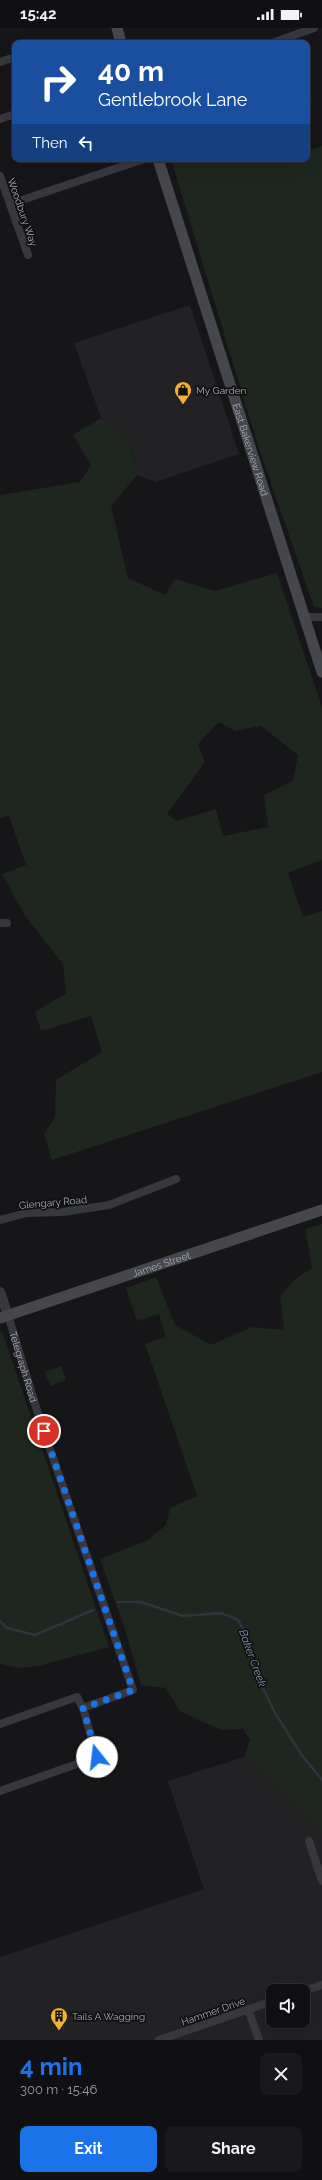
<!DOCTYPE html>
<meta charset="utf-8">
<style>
body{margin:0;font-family:Raleway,sans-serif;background:#19191b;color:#f1f3f6;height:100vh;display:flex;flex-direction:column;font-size:15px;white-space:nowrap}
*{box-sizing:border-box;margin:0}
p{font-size:13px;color:#9c9d9f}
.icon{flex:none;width:22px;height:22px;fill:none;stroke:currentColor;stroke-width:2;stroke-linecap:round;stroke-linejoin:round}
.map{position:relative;height:2012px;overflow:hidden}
.drawer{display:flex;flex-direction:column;background:#101012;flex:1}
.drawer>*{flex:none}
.banner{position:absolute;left:12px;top:12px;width:298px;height:122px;border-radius:8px;box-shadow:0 4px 16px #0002,0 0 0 1px #303032;background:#1a4fa0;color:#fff;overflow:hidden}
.controls{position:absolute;left:266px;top:1956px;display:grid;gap:8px}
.controls a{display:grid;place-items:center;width:44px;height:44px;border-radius:8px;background:#101012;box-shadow:0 4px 16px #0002,0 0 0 1px #303032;font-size:20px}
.pin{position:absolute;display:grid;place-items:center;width:34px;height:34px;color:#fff;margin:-17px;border:2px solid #fff;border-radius:50%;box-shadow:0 1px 4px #0007}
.me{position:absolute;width:44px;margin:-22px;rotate:344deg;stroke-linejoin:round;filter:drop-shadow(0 0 3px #0008)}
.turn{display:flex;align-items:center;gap:14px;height:84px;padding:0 20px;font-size:18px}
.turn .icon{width:52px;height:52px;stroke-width:2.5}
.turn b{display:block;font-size:28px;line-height:34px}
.then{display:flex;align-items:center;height:38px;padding:0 20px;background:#0003;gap:8px;font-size:15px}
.round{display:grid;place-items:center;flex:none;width:42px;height:42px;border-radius:8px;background:#19191b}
.headline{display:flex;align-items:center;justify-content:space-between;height:68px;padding:0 20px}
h1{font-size:24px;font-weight:700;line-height:30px;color:#1a73e8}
.primary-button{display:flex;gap:8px;margin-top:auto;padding:8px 20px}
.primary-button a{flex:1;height:46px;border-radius:8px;background:#1a73e8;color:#fff;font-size:16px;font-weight:700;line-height:46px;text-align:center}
.primary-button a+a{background:#19191b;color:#f1f3f6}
.status{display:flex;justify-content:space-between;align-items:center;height:28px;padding:0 20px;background:#101012;direction:ltr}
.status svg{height:11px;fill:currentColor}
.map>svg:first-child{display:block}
</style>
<div class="status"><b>15:42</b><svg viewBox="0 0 49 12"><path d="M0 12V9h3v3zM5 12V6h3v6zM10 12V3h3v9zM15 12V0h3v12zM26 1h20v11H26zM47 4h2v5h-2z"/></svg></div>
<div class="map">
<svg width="322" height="2012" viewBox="0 0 322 2012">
<rect width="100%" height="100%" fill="#161618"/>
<g fill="#222225" fill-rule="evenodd">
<path d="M 190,277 L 239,426 L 156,454 L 137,447 L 129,411 L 101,390 L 74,315 Z"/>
<path d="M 244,1729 L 322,1806 L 322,2012 L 0,2012 L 0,1929 L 204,1861 L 168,1753 ZM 273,1963 L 303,1963 L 303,1993 L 273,1993 Z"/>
</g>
<g fill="#1e261f" fill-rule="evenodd">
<path d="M 312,70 L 308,122 L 322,118 L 322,580 L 314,579 L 259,421 L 171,131 L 307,131 L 307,72 Z"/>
<path d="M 101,390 L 129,411 L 137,447 L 111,478 L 128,550 L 165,567 L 175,551 L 215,563 L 277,545 L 322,679 L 322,832 L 288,845 L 303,889 L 322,883 L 322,1044 L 52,1132 L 44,1106 L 55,1089 L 56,1052 L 102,1024 L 91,988 L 41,1003 L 35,984 L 66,965 L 63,936 L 25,888 L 2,846 L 26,837 L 9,788 L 0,790 L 0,467 L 80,454 L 91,437 L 73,407 ZM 219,694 L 235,703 L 261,698 L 298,727 L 293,753 L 264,767 L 268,799 L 223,808 L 216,781 L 176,793 L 167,786 L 205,734 L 198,716 Z"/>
<path d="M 322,1196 L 322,1806 L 244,1729 L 250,1712 L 243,1701 L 221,1702 L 180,1683 L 166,1660 L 141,1657 L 124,1598 L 100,1531 L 148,1512 L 166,1497 L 170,1480 L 197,1468 L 145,1316 L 166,1309 L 159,1286 L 137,1293 L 126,1260 L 156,1249 L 175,1297 L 211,1317 L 252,1299 L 284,1302 L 280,1268 L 293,1253 L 312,1240 L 305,1201 Z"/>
<path d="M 2,1303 L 109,1619 L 38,1638 L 20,1640 L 0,1636 L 0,1304 Z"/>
<path d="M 61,1338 L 66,1352 L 50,1358 L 45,1344 Z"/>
</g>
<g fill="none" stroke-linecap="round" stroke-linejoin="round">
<g stroke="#2c353c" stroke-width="2.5">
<path d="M 118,1574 L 141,1574 L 183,1588 L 221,1585 L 238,1592 L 244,1603 L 259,1652 L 275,1685 L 301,1726 L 322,1752"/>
<path d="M 0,1593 L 7,1600 L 35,1607 L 93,1582"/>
</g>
<g stroke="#37383d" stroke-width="8">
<path d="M 272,15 L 314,0"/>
<path d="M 0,34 L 15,29"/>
<path d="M 0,91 L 15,86"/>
<path d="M 0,148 L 28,227"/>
<path d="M 10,176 L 144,131"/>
<path d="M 305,589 L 322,589"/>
<path d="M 0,895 L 7,895"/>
<path d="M 0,1192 L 27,1185 L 63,1184 L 109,1177 L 176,1151"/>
<path id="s1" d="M 8,1287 L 39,1389 L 133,1662 L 83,1680"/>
<path d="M 0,1696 L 77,1669 L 83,1680 L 97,1729 L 0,1763"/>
<path d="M 309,1813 L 322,1853"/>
<path d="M 303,1963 L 322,1957"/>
<path d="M 248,1981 L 259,2012"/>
<path d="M 159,2012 L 273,1973"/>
</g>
<path stroke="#37383d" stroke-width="10" d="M 0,1264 L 8,1287"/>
<g stroke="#45474d" stroke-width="11">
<path d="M 117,0 L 121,15"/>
<path id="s2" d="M 158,131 L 322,644"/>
<path id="s3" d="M 0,1290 L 322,1182"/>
</g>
</g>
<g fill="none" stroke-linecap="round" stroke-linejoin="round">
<path stroke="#1a73e8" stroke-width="7" stroke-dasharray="0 12.6" d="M 44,1403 L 133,1662 L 83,1680 L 97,1729"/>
</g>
<defs>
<g id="shop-pin" transform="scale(0.9)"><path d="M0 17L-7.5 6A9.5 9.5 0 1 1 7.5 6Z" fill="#f2b134" stroke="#111113"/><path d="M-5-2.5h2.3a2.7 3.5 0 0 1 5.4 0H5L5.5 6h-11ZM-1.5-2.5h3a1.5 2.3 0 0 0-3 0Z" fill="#111"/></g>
<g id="building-pin" transform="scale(0.9)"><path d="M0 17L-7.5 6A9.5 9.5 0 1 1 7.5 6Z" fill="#f2b134" stroke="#111113"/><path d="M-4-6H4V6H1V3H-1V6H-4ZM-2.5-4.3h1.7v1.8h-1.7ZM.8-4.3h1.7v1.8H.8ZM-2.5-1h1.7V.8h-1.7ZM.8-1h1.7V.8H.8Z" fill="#111"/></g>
</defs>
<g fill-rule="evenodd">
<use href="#shop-pin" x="183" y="362"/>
<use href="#building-pin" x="59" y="1988"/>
</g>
<g text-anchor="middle" stroke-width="3.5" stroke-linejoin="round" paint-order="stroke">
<g font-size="10" fill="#a8adb8" stroke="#111113">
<text transform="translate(23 184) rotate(71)" y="4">Woodbury Way</text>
<text dy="4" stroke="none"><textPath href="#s2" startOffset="305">East Bakerview Road</textPath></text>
<text transform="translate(53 1174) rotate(-5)" y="4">Glengary Road</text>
<text dy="4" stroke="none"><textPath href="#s3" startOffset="170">James Street</textPath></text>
<text dy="4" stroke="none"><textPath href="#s1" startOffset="54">Telegraph Road</textPath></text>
<text transform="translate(213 1983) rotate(-19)" y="4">Hammer Drive</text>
</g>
<g font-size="10" fill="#a8adb8" stroke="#111113" text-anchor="start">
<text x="196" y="366">My Garden</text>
<text x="72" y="1992">Tails A Wagging</text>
</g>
<g font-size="11" font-style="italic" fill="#7f9bb3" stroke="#111113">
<text transform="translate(253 1630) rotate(70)" y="4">Baker Creek</text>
</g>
</g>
</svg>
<div class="controls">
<a><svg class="icon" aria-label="sound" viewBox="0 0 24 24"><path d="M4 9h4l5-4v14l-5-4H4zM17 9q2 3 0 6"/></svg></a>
</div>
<div class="pin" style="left:44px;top:1403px;background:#d93025"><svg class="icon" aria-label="arrive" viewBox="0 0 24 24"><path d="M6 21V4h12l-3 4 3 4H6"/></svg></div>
<svg class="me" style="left:97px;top:1729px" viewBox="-20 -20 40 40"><circle r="19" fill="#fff"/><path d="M0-13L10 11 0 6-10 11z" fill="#1a73e8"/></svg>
<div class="banner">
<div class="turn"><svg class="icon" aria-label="right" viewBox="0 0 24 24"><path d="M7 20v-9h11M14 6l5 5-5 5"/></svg><div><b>40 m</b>Gentlebrook Lane</div></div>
<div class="then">Then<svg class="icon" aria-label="left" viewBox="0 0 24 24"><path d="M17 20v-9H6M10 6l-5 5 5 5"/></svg></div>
</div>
</div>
<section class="drawer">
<div class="headline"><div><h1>4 min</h1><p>300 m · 15:46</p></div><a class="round"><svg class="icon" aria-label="close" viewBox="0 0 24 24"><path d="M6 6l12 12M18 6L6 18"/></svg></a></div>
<div class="primary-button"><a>Exit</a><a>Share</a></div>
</section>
